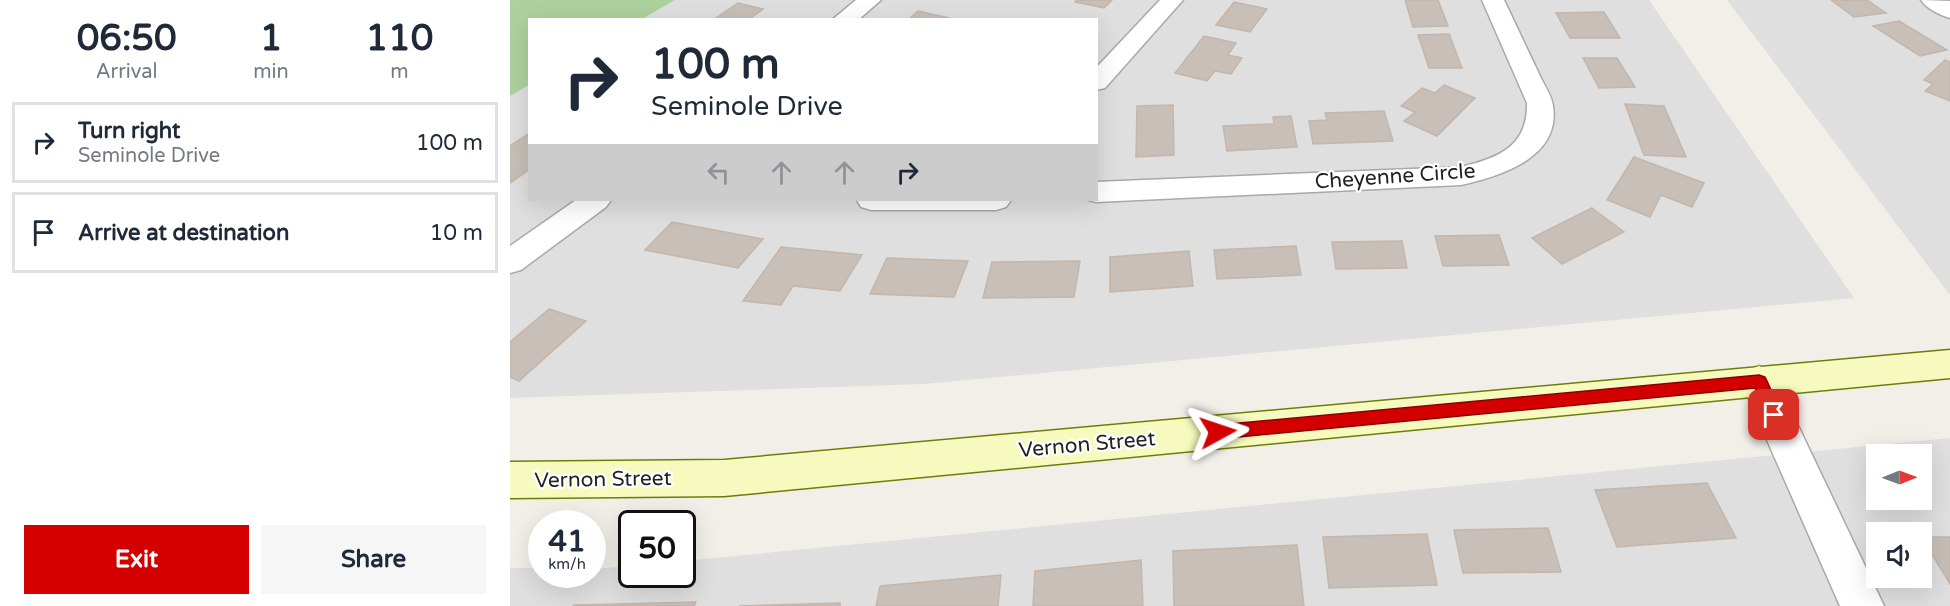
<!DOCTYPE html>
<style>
body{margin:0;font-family:"Varela Round",sans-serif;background:#f6f6f7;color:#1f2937;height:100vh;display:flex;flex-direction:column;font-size:22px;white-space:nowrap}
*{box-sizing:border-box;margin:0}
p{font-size:20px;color:#747a83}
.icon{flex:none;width:33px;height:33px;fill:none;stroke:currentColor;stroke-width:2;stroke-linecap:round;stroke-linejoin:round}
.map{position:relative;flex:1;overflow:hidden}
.side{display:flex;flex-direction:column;background:#fff;width:510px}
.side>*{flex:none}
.hud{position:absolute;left:18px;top:18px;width:570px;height:183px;border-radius:0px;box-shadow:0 6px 24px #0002;background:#fff;color:#1f2937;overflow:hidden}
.needle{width:39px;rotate:89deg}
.controls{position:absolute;left:1356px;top:444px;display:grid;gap:12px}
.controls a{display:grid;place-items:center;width:66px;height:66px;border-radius:0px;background:#fff;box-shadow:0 6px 24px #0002;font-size:30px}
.speed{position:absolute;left:18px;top:510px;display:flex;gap:12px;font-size:30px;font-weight:700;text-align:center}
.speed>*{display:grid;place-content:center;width:78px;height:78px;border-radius:50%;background:#fff;box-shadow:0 6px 24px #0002;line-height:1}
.speed small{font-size:15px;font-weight:400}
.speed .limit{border:3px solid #111;border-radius:9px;background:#fff;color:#111}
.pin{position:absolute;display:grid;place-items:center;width:51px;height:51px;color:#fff;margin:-26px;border-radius:12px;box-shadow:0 3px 9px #0006}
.me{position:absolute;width:66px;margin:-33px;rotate:85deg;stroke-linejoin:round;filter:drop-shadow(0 0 4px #0008)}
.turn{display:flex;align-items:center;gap:21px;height:126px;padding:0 24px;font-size:27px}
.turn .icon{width:78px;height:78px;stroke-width:2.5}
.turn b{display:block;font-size:42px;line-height:51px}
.lanes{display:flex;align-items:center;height:57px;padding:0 24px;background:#0003;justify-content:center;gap:30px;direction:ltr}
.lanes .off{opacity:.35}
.eta{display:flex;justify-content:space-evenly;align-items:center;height:102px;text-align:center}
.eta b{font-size:36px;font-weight:800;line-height:42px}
.button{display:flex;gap:12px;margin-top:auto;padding:12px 24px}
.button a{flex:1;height:69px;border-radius:0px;background:#d40000;color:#fff;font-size:24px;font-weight:800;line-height:69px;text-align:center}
.button a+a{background:#f6f6f7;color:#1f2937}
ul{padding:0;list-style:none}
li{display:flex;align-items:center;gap:18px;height:81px;margin:0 12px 9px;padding:0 12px;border:3px solid #e0e1e3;border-radius:0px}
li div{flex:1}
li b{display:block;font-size:22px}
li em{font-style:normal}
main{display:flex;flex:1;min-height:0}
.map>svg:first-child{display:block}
</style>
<main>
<section class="side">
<div class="eta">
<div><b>06:50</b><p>Arrival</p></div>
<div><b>1</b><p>min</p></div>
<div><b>110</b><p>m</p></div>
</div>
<ul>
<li><svg class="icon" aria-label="right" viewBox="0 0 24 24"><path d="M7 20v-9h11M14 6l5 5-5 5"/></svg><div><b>Turn right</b><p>Seminole Drive</p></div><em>100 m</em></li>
<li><svg class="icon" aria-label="arrive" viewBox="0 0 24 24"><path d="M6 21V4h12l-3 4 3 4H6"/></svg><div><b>Arrive at destination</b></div><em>10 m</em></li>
</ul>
<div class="button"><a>Exit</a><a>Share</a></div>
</section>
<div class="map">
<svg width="1440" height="606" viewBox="0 0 1440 606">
<rect width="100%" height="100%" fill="#f2efe9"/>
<g fill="#e0dfdf" fill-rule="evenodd">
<path d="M 165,0 L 1139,0 L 1344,298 L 414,384 L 0,398 L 0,96 L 19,85 L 20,200 L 586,200 L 586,20 L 132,19 Z"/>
<path d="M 1217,0 L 1440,0 L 1440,295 Z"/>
<path d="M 1440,438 L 1440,606 L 0,606 L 0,568 L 31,568 L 32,574 L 82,574 L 83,569 L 121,566 L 122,574 L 172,574 L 173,561 ZM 1366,454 L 1412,454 L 1412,500 L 1366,500 ZM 1366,532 L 1412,532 L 1412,578 L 1366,578 Z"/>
</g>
<path fill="#add19e" d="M 0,0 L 165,0 L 132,19 L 20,20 L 19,85 L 0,96 Z"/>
<g fill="#c7bfb8" stroke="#c4b6ab" stroke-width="1.5">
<path d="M 567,0 L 602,0 L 594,8 L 565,2 Z"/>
<path d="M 895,0 L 928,0 L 938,26 L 903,27 Z"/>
<path d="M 1321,0 L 1357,0 L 1376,13 L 1344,17 Z"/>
<path d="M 724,2 L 757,9 L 740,32 L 706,25 Z"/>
<path d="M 228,3 L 253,9 L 238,20 L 203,20 Z"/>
<path d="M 408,11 L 439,18 L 437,20 L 398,20 Z"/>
<path d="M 1094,12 L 1110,38 L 1060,38 L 1046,13 Z"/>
<path d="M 1389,21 L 1437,50 L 1410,56 L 1363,26 Z"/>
<path d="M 939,34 L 952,68 L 919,68 L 908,35 Z"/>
<path d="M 694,36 L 726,43 L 718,55 L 732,58 L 721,74 L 705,71 L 697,81 L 665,73 Z"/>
<path d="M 1073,58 L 1107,58 L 1125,87 L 1089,88 Z"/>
<path d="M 1435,60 L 1440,62 L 1440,101 L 1415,91 L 1423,84 L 1414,80 Z"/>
<path d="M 934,85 L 965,98 L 927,136 L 894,121 L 905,112 L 891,106 L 912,88 L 925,93 Z"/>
<path d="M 1115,104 L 1154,106 L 1176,157 L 1134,155 Z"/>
<path d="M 663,105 L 664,155 L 626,157 L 627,106 Z"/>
<path d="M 874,111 L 883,141 L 803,144 L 799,121 L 817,120 L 815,113 Z"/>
<path d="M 781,116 L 787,147 L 717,151 L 713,126 L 764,124 L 763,117 Z"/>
<path d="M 20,133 L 20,169 L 0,183 L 0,146 Z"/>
<path d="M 1124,157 L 1194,183 L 1182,207 L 1151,195 L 1140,217 L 1097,200 Z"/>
<path d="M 1082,208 L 1114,232 L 1052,264 L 1022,238 Z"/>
<path d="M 162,222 L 253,239 L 228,268 L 135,250 Z"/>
<path d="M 989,235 L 999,265 L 933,266 L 925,236 Z"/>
<path d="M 892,241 L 897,268 L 826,269 L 822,242 Z"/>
<path d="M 786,246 L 791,275 L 707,279 L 704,250 Z"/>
<path d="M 271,247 L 352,255 L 330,291 L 283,286 L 271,305 L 233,301 Z"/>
<path d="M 679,251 L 683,286 L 600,292 L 600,257 Z"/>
<path d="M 377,258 L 458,261 L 444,297 L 360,294 Z"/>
<path d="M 570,261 L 564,297 L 473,298 L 482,262 Z"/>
<path d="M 39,309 L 76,321 L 9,381 L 0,377 L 0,342 Z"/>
<path d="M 1197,483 L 1226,538 L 1107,547 L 1085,490 Z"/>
<path d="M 1038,528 L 1051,572 L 953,573 L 944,530 Z"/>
<path d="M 917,534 L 927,585 L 819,588 L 813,537 Z"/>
<path d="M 1412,537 L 1440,537 L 1440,584 L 1412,538 Z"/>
<path d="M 787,545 L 794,606 L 664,606 L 663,551 Z"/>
<path d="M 631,560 L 633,606 L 523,606 L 525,571 Z"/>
<path d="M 491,575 L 488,606 L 366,606 L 370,586 Z"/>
<path d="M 186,602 L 184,606 L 63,606 L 64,605 Z"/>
<path d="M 330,603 L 330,606 L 229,606 Z"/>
</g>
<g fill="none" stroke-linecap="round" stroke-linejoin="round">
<g stroke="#a9a9a9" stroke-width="3">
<g id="minor">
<path d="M 346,0 L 371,0 L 348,20 L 322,20 Z"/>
<path d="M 650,0 L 673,0 L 595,88 L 586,90 L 586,68 Z"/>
<path d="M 972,0 L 994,0 C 1006,25 1018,51 1030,76 C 1034,85 1042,96 1043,106 C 1051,158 990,176 951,185 L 586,202 L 578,200 L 586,200 L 586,182 L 951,167 C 989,158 1018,146 1017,103 Z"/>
<path d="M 1411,0 L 1440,1 L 1440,18 C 1430,15 1417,9 1411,0 Z"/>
<path d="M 66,200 L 101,200 L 96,207 L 11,270 L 0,273 L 0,246 Z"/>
<path d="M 347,200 L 501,200 L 496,207 L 486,210 L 361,210 L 351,207 Z"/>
<path d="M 1249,366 L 1262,371 L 1374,606 L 1330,606 L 1231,381 L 1236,371 Z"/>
</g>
</g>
<g stroke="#707d05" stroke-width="3">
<path id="secondary" d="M 1440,350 L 1440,378 L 214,496 L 0,498 L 0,462 L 214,460 Z"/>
</g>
<use href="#minor" fill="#fff" fill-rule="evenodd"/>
<use href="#secondary" fill="#f7fabf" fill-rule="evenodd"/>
</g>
<path fill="#d40000" stroke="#8a0000" stroke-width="1.5" d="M 1249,375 L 1255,377 L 1257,381 L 1272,415 L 1270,419 L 1264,421 L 1259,419 L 1245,388 L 708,439 L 703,437 L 700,432 L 703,427 L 708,425 Z"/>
<g text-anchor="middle" stroke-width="4.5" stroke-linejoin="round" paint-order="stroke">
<g font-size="21" fill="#222" stroke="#fff">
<text transform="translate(885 176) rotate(-4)" y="7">Cheyenne Circle</text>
<text transform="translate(577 444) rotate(-5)" y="7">Vernon Street</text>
<text transform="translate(93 479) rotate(-1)" y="7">Vernon Street</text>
</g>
</g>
</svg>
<div class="controls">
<a><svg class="needle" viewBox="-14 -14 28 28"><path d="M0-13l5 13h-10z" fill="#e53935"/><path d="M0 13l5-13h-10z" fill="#747a83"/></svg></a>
<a><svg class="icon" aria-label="sound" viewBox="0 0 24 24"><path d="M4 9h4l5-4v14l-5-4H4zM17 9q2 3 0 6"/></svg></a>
</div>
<div class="speed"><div>41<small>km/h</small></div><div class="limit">50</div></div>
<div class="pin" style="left:1264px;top:415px;background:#d93025"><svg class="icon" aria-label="arrive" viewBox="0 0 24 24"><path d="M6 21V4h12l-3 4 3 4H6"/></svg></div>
<svg class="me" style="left:708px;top:432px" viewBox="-20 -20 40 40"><path d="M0-17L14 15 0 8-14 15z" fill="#d40000" stroke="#fff" stroke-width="4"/></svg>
<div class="hud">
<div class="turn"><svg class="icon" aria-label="right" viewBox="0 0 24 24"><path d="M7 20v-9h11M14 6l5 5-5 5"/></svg><div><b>100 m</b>Seminole Drive</div></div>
<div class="lanes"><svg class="icon off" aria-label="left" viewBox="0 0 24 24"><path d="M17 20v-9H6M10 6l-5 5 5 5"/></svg><svg class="icon off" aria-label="ahead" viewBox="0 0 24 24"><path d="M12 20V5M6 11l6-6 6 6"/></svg><svg class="icon off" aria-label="ahead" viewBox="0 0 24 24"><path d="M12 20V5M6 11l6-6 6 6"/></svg><svg class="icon" aria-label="right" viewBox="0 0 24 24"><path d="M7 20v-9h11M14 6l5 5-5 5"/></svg></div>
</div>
</div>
</main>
